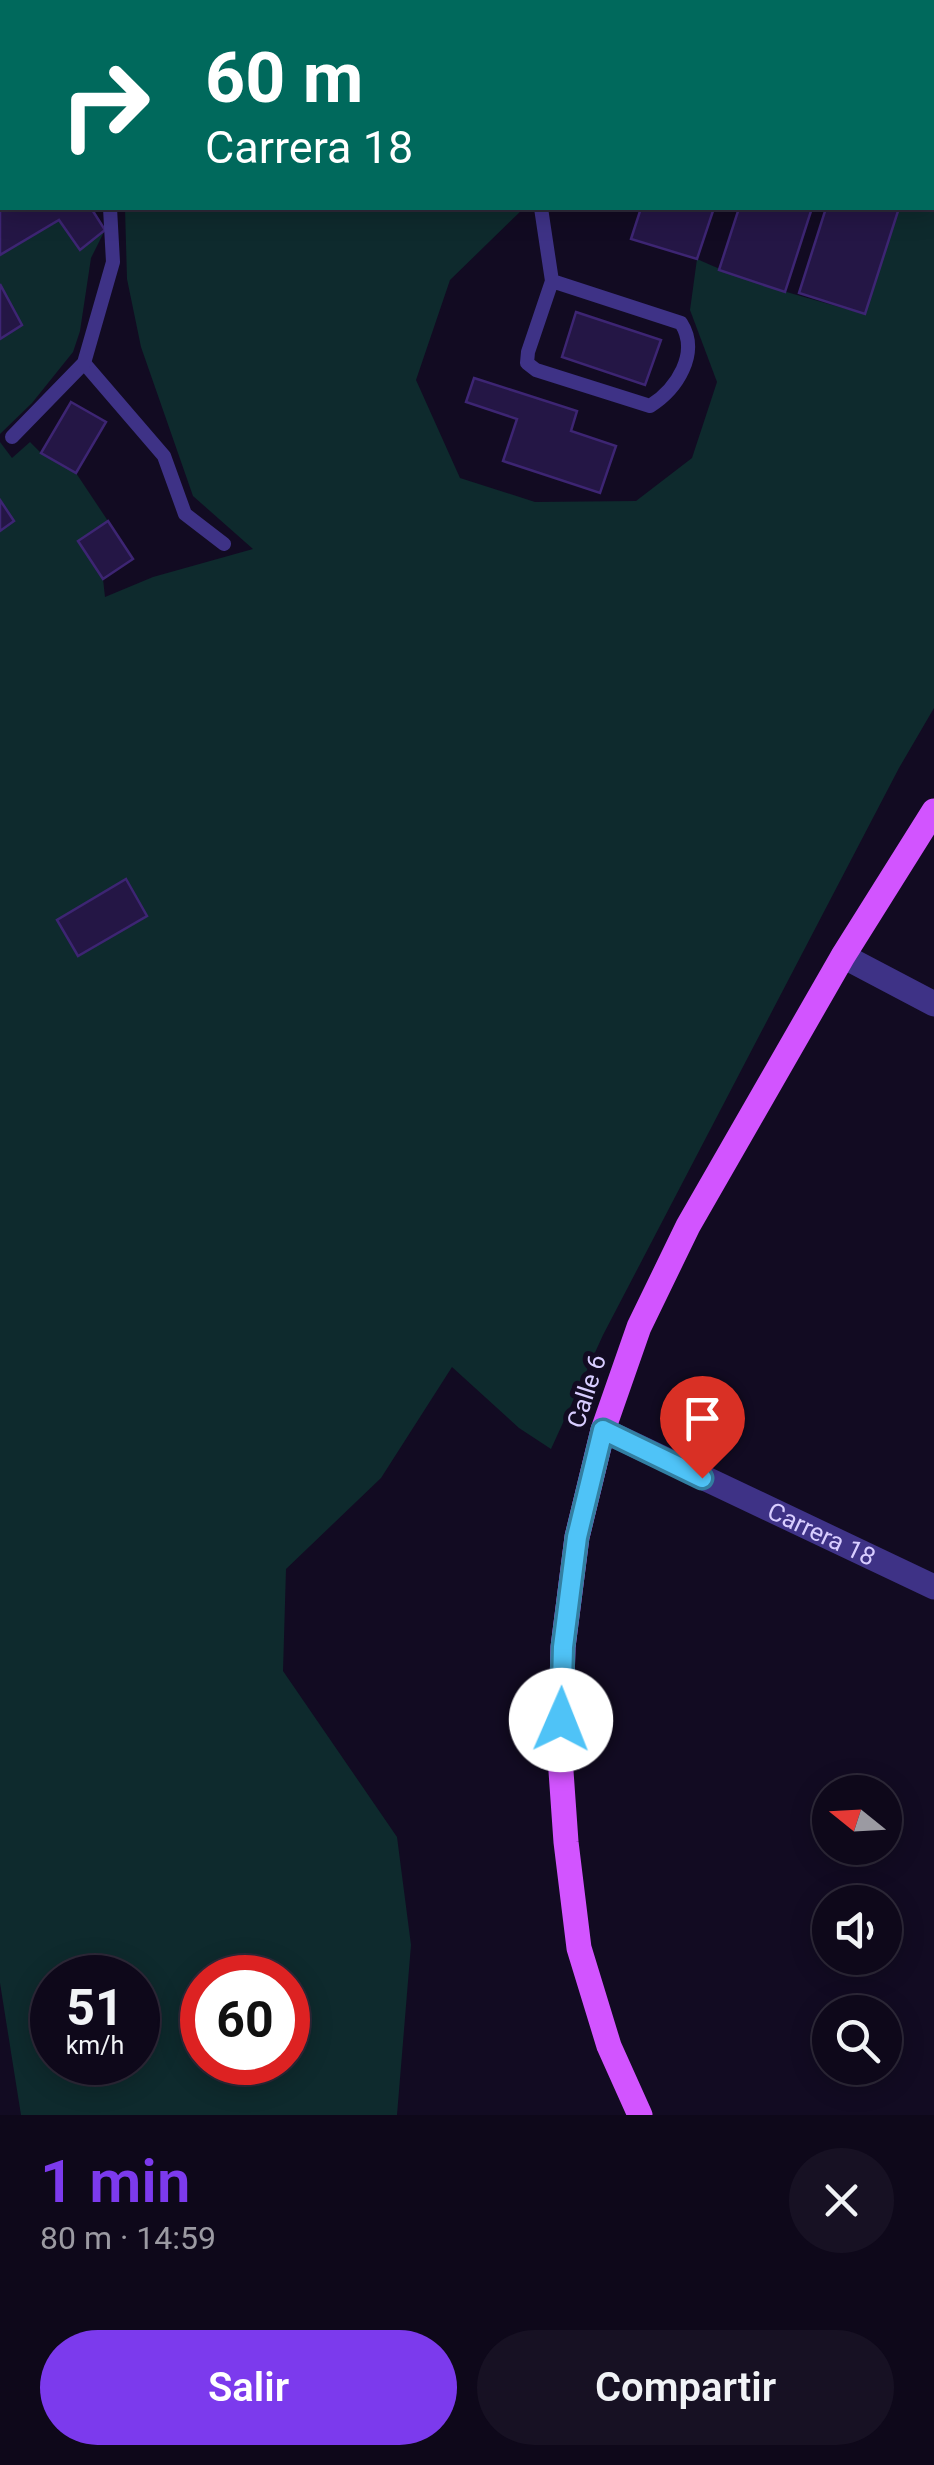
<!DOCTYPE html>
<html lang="es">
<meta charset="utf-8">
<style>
body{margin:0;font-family:Roboto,sans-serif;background:#171123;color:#f1f3f6;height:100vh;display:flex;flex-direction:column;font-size:38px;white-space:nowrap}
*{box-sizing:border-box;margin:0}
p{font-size:32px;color:#9b9aa2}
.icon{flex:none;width:55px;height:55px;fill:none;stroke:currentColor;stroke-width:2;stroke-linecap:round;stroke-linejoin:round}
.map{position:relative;height:2115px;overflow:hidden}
.details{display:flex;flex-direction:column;background:#0e081a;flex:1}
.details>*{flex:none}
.top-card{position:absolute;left:0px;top:0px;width:935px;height:210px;box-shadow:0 5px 25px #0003,0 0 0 2px #2e2939;background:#00695c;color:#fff;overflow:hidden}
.needle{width:65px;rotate:288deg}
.tools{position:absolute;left:812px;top:1775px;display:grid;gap:20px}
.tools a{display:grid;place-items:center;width:90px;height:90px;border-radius:50%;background:#0e081a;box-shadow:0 5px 25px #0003,0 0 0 2px #2e2939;font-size:50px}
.speed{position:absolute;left:30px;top:1955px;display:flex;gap:20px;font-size:50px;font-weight:700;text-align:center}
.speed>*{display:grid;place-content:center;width:130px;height:130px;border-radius:50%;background:#0e081a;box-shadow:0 5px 25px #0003,0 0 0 2px #2e2939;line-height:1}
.speed small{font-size:25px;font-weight:400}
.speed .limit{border:15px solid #d22;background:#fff;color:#111}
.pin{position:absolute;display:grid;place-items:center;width:85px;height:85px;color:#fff;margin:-102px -42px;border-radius:50% 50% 50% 0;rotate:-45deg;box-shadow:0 0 10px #0007}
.pin .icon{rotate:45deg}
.me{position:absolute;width:110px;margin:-55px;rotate:1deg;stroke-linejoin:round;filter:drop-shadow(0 0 8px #0008)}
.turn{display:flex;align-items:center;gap:35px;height:210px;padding:0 40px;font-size:45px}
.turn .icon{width:130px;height:130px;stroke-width:2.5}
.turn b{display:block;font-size:70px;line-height:85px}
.round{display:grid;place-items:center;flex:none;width:105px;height:105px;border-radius:52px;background:#171123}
.overview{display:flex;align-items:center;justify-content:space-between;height:170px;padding:0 40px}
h1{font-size:60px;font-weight:600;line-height:75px;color:#7c3aed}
.button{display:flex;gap:20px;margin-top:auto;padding:20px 40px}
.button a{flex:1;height:115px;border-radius:60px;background:#7c3aed;color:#fff;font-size:40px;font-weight:600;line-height:115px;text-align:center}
.button a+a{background:#171123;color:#f1f3f6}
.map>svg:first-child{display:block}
</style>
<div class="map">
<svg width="934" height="2115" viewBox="0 0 934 2115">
<rect width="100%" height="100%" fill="#120b22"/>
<g fill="#0e2a2d" fill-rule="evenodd">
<path d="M 181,0 L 532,0 L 531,2 L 177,2 Z"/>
<path d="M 2,126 L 2,208 L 93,208 L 105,230 L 91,258 L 80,331 L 73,352 L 32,403 L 0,434 L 0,128 Z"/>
<path d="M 125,208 L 524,208 L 450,280 L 416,380 L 460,478 L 535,502 L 636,501 L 692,458 L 717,382 L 690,310 L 697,259 C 750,284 808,298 864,314 L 899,208 L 920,208 L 934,211 L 934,708 L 899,768 L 603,1335 L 551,1449 L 519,1428 L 452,1367 L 381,1478 L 286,1569 L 283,1671 L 397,1837 L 411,1945 L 397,2115 L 21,2115 L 0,1983 L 0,442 L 12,458 L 30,442 L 41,453 L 76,473 L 108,521 L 78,542 L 103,579 L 105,597 L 153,577 L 253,549 L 193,496 L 141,347 L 127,279 ZM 52,1978 L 138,1978 L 138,2062 L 52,2062 ZM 202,1978 L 288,1978 L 288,2062 L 202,2062 Z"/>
</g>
<g fill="#241645" stroke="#3d2573" stroke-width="2.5">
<path d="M 597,0 L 740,0 L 739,2 L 596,2 Z"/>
<path d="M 880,0 L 934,0 L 934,63 L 932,2 L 879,2 Z"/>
<path d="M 934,79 L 934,208 L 932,207 Z"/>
<path d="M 2,177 L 2,208 L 91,208 L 105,230 L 80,250 L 59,220 L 0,255 L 0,179 Z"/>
<path d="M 641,208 L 714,208 L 697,259 L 631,239 Z"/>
<path d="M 739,208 L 812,208 L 785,292 L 719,270 Z"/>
<path d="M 826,208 L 899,208 L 865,314 L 799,293 Z"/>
<path d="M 0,284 L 22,325 L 0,339 Z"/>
<path d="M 576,312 L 661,340 L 645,385 L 562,357 Z"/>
<path d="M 474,378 L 577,411 L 571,431 L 616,446 L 600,493 L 503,461 L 517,419 L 466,402 Z"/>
<path d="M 71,402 L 106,422 L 76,473 L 41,453 Z"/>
<path d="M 0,500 L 14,521 L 0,531 Z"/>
<path d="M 108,521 L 133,559 L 103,579 L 78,541 Z"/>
<path d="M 126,879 L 147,916 L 78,956 L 57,920 Z"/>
</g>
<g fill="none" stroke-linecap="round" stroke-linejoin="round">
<g stroke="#3e3286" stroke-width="14">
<path d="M 551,2 L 552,0"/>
<path d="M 541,208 L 552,281 L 528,352 L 527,363 L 536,370 L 650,406 C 677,389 700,353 681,323 L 552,281"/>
<path d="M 84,363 L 164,456 L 185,514 L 224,544"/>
<path d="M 12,437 L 84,363 L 113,262 L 110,208"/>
</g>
<g stroke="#3e3286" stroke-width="25">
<path d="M 42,0 L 44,2"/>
<path d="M 143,2 L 147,0"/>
<path d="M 0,97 L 2,96"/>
<path d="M 843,956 L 934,1004"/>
<path id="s1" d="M 603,1430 L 934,1587"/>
</g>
<path stroke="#d254ff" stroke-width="25" d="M 640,2115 L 609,2046 L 579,1948 L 566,1842 L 560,1757 L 563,1647 L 577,1537 L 603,1430 L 639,1327 L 688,1226 L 843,956 L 934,811"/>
</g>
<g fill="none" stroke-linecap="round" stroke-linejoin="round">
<g stroke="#337fa1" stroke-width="25">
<path id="route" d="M 561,1720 L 563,1647 L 577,1537 L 603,1430 L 702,1478"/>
</g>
<use href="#route" stroke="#4fc3f7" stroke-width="18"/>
</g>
<g text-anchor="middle" stroke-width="10" stroke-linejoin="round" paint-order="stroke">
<g font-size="25" fill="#d8cdff" stroke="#120b22">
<text transform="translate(586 1391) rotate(-72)" y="9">Calle 6</text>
<text dy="9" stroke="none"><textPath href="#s1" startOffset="242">Carrera 18</textPath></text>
</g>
</g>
</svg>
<div class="tools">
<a><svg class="needle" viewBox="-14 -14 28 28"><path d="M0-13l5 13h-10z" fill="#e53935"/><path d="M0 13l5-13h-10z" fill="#9b9aa2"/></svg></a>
<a><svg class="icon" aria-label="sound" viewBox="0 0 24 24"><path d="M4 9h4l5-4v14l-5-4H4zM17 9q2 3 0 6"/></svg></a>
<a><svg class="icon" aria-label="search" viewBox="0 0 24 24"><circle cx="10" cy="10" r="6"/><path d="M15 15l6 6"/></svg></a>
</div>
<div class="speed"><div>51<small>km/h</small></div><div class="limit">60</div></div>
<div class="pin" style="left:702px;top:1478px;background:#d93025"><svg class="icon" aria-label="arrive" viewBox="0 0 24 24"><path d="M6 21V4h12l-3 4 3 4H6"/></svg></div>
<svg class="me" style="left:561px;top:1720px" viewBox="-20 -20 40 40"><circle r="19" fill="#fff"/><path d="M0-13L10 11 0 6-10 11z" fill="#4fc3f7"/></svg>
<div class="top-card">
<div class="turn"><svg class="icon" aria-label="right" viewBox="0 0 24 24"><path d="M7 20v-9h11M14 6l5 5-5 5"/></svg><div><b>60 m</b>Carrera 18</div></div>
</div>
</div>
<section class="details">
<div class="overview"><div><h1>1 min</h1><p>80 m · 14:59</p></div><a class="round"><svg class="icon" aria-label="close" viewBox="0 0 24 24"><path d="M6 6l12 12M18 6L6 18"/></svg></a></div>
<div class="button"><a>Salir</a><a>Compartir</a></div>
</section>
